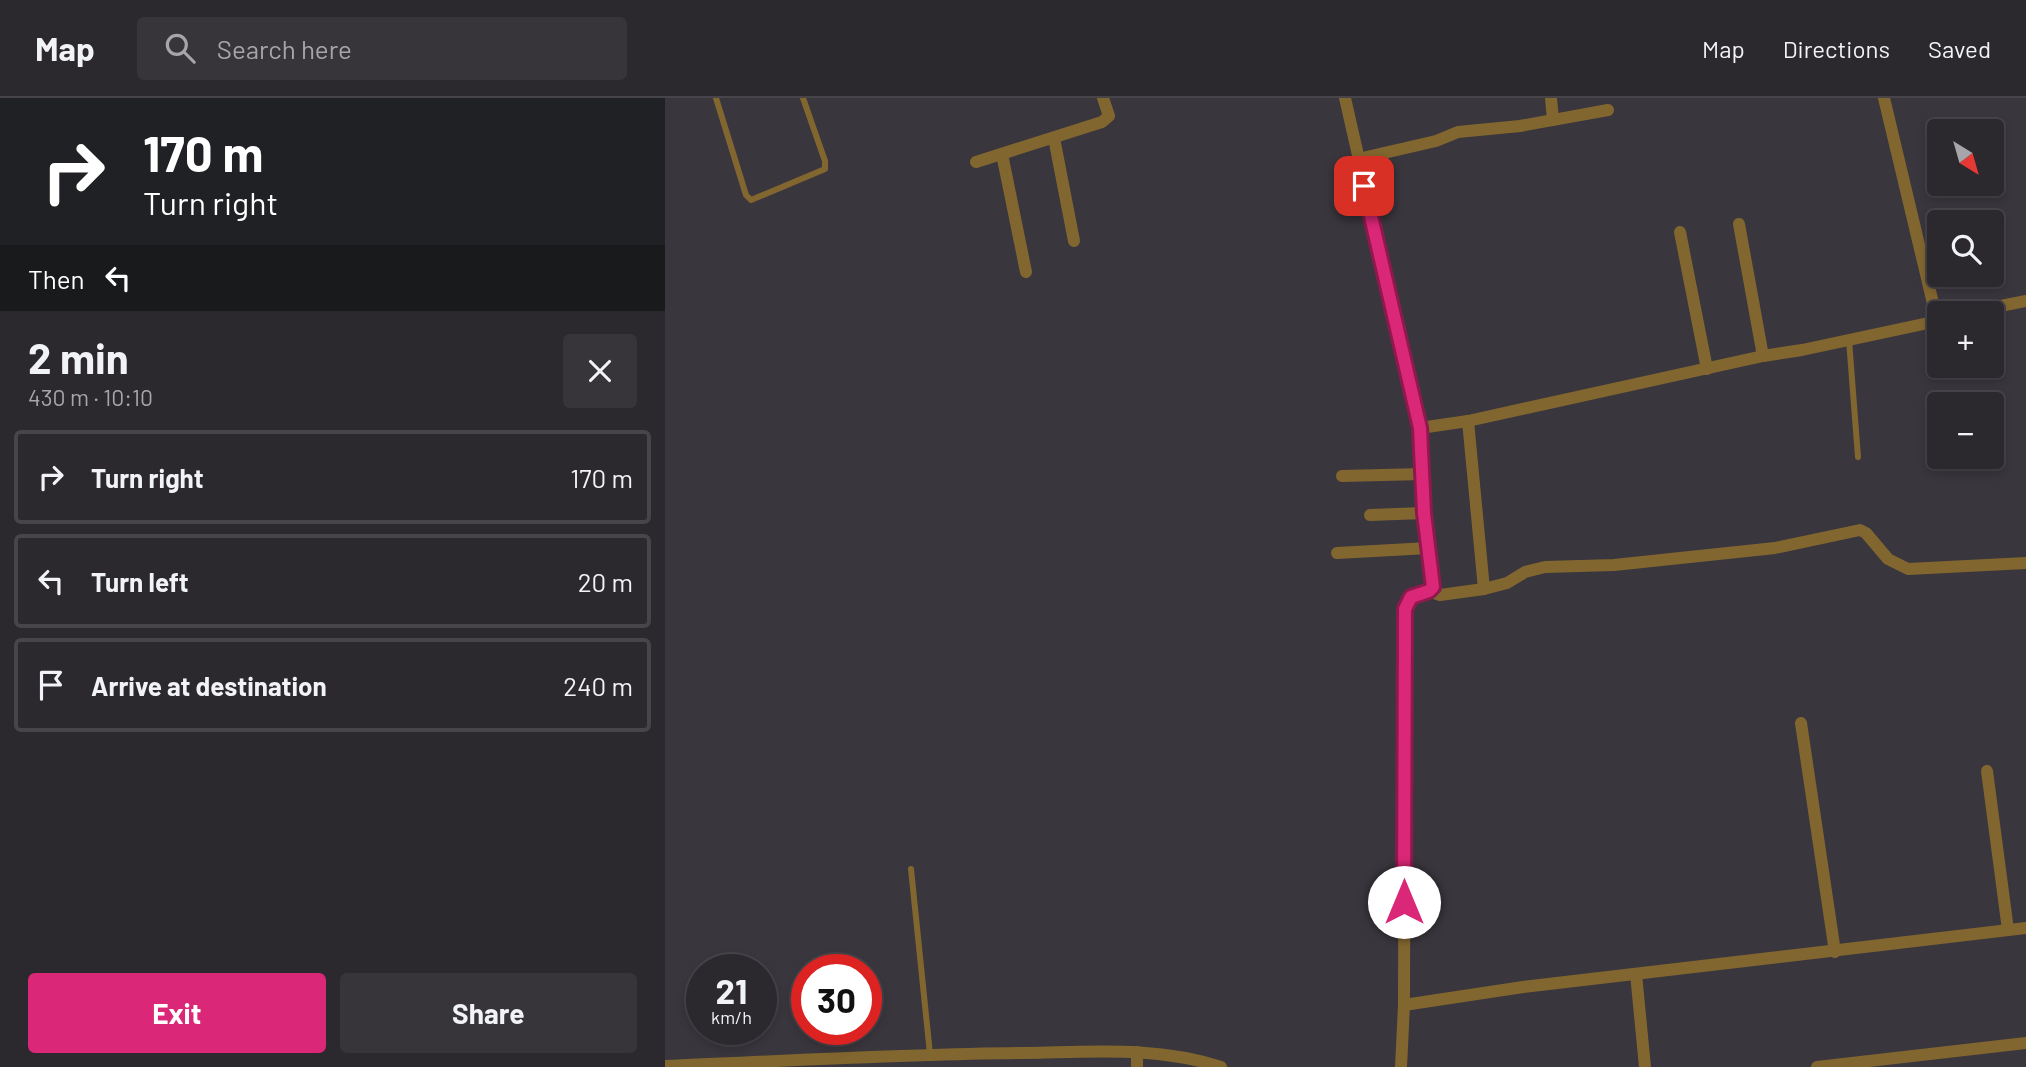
<!DOCTYPE html>
<meta charset="utf-8">
<style>
body{margin:0;font-family:Barlow,sans-serif;background:#37343a;color:#f1f3f6;height:100vh;display:flex;flex-direction:column;font-size:26px;white-space:nowrap}
*{box-sizing:border-box;margin:0}
p{font-size:23px;color:#a6a6aa}
.icon{flex:none;width:38px;height:38px;fill:none;stroke:currentColor;stroke-width:2;stroke-linecap:round;stroke-linejoin:round}
.map{position:relative;flex:1;overflow:hidden}
.drawer{display:flex;flex-direction:column;background:#2b282e;width:665px}
.drawer>*{flex:none}
.banner{background:#202124;color:#fff;overflow:hidden}
.needle{width:46px;rotate:143deg}
.controls{position:absolute;left:1262px;top:21px;display:grid;gap:14px}
.controls a{display:grid;place-items:center;width:77px;height:77px;border-radius:7px;background:#2b282e;box-shadow:0 4px 10px #0003,0 0 0 2px #47444a;font-size:35px}
.speed{position:absolute;left:21px;top:856px;display:flex;gap:14px;font-size:35px;font-weight:700;text-align:center}
.speed>*{display:grid;place-content:center;width:91px;height:91px;border-radius:50%;background:#2b282e;box-shadow:0 4px 10px #0003,0 0 0 2px #47444a;line-height:1}
.speed small{font-size:18px;font-weight:400}
.speed .limit{border:10px solid #d22;background:#fff;color:#111}
.pin{position:absolute;display:grid;place-items:center;width:60px;height:60px;color:#fff;margin:-30px;border-radius:14px;box-shadow:0 4px 10px #0006}
.me{position:absolute;width:77px;margin:-38px;rotate:0deg;stroke-linejoin:round;filter:drop-shadow(0 0 5px #0008)}
.turn{display:flex;align-items:center;gap:24px;height:147px;padding:0 28px;font-size:32px}
.turn .icon{width:91px;height:91px;stroke-width:2.5}
.turn b{display:block;font-size:49px;line-height:60px}
.then{display:flex;align-items:center;height:66px;padding:0 28px;background:#0003;gap:14px;font-size:26px}
.round{display:grid;place-items:center;flex:none;width:74px;height:74px;border-radius:7px;background:#37343a}
.headline{display:flex;align-items:center;justify-content:space-between;height:119px;padding:0 28px}
h1{font-size:42px;font-weight:700;line-height:52px}
.cta{display:flex;gap:14px;margin-top:auto;padding:14px 28px}
.cta a{flex:1;height:80px;border-radius:7px;background:#db2777;color:#fff;font-size:28px;font-weight:700;line-height:80px;text-align:center}
.cta a+a{background:#37343a;color:#f1f3f6}
ul{padding:0;list-style:none}
li{display:flex;align-items:center;gap:21px;height:94px;margin:0 14px 10px;padding:0 14px;border:4px solid #47444a;border-radius:7px}
li div{flex:1}
li b{display:block;font-size:26px}
li em{font-style:normal}
header{display:flex;align-items:center;gap:42px;box-sizing:border-box;height:98px;padding:0 35px;background:#2b282e;border-bottom:2px solid #47444a}
header strong{font-size:33px}
nav{display:flex;gap:38px;margin-inline-start:auto;font-size:24px}
.search{width:490px;height:63px;background:#37343a;display:flex;align-items:center;gap:18px;box-sizing:border-box;padding:0 24px;border-radius:7px;color:#a6a6aa;font-size:26px}
main{display:flex;flex:1;min-height:0}
.map>svg:first-child{display:block}
</style>
<header>
<strong>Map</strong>
<div class="search"><svg class="icon" aria-label="search" viewBox="0 0 24 24"><circle cx="10" cy="10" r="6"/><path d="M15 15l6 6"/></svg>Search here</div>
<nav><a>Map</a><a>Directions</a><a>Saved</a></nav>
</header>
<main>
<section class="drawer">
<div class="banner">
<div class="turn"><svg class="icon" aria-label="right" viewBox="0 0 24 24"><path d="M7 20v-9h11M14 6l5 5-5 5"/></svg><div><b>170 m</b>Turn right</div></div>
<div class="then">Then<svg class="icon" aria-label="left" viewBox="0 0 24 24"><path d="M17 20v-9H6M10 6l-5 5 5 5"/></svg></div>
</div>
<div class="headline"><div><h1>2 min</h1><p>430 m · 10:10</p></div><a class="round"><svg class="icon" aria-label="close" viewBox="0 0 24 24"><path d="M6 6l12 12M18 6L6 18"/></svg></a></div>
<ul>
<li><svg class="icon" aria-label="right" viewBox="0 0 24 24"><path d="M7 20v-9h11M14 6l5 5-5 5"/></svg><div><b>Turn right</b></div><em>170 m</em></li>
<li><svg class="icon" aria-label="left" viewBox="0 0 24 24"><path d="M17 20v-9H6M10 6l-5 5 5 5"/></svg><div><b>Turn left</b></div><em>20 m</em></li>
<li><svg class="icon" aria-label="arrive" viewBox="0 0 24 24"><path d="M6 21V4h12l-3 4 3 4H6"/></svg><div><b>Arrive at destination</b></div><em>240 m</em></li>
</ul>
<div class="cta"><a>Exit</a><a>Share</a></div>
</section>
<div class="map">
<svg width="1361" height="969" viewBox="0 0 1361 969">
<rect width="100%" height="100%" fill="#39363d"/>
<g fill="none" stroke-linecap="round" stroke-linejoin="round">
<g stroke="#82662f" stroke-width="6">
<path d="M 51,0 L 81,97 L 86,102 L 160,71 L 160,63 L 138,0"/>
<path d="M 1184,242 L 1193,359"/>
<path d="M 246,771 L 265,956"/>
</g>
<g stroke="#82662f" stroke-width="12">
<path d="M 680,0 L 755,330 L 759,415 L 768,489 L 764,493 L 746,499 L 740,511 L 739,907 L 736,969"/>
<path d="M 886,0 L 888,22"/>
<path d="M 389,40 L 409,143"/>
<path d="M 337,56 L 361,174"/>
<path d="M 693,61 L 771,43 L 793,34 L 855,28 L 943,12"/>
<path d="M 311,64 L 437,24 L 444,18 L 438,0"/>
<path d="M 1074,126 L 1098,258"/>
<path d="M 1015,134 L 1042,271"/>
<path d="M 1301,215 L 1361,203"/>
<path d="M 803,323 L 819,491"/>
<path d="M 755,330 L 803,323 L 1098,258 L 1137,252 L 1268,224 L 1271,218 L 1219,0"/>
<path d="M 677,378 L 758,376"/>
<path d="M 705,417 L 759,415"/>
<path d="M 672,455 L 764,450"/>
<path d="M 764,493 L 775,497 L 819,491 L 842,485 L 860,474 L 880,469 L 949,467 L 1110,450 L 1195,432 L 1201,435 L 1223,461 L 1243,471 L 1361,465"/>
<path d="M 1136,625 L 1170,854"/>
<path d="M 1322,673 L 1343,832"/>
<path d="M 971,876 L 980,969"/>
<path d="M 739,907 L 858,889 L 1361,830"/>
<path d="M 472,954 L 472,969"/>
<path d="M 0,968 C 120,963 240,956 361,955 C 426,954 493,948 556,969"/>
<path d="M 1152,969 L 1361,945"/>
</g>
</g>
<g fill="none" stroke-linecap="round" stroke-linejoin="round">
<g stroke="#8e194d" stroke-width="18">
<path id="route" d="M 699,88 L 755,330 L 759,415 L 768,489 L 764,493 L 746,499 L 740,511 L 739,804"/>
</g>
<use href="#route" stroke="#db2777" stroke-width="12"/>
</g>
</svg>
<div class="controls">
<a><svg class="needle" viewBox="-14 -14 28 28"><path d="M0-13l5 13h-10z" fill="#e53935"/><path d="M0 13l5-13h-10z" fill="#a6a6aa"/></svg></a>
<a><svg class="icon" aria-label="search" viewBox="0 0 24 24"><circle cx="10" cy="10" r="6"/><path d="M15 15l6 6"/></svg></a>
<a>+</a>
<a>−</a>
</div>
<div class="speed"><div>21<small>km/h</small></div><div class="limit">30</div></div>
<div class="pin" style="left:699px;top:88px;background:#d93025"><svg class="icon" aria-label="arrive" viewBox="0 0 24 24"><path d="M6 21V4h12l-3 4 3 4H6"/></svg></div>
<svg class="me" style="left:739px;top:804px" viewBox="-20 -20 40 40"><circle r="19" fill="#fff"/><path d="M0-13L10 11 0 6-10 11z" fill="#db2777"/></svg>
</div>
</main>
